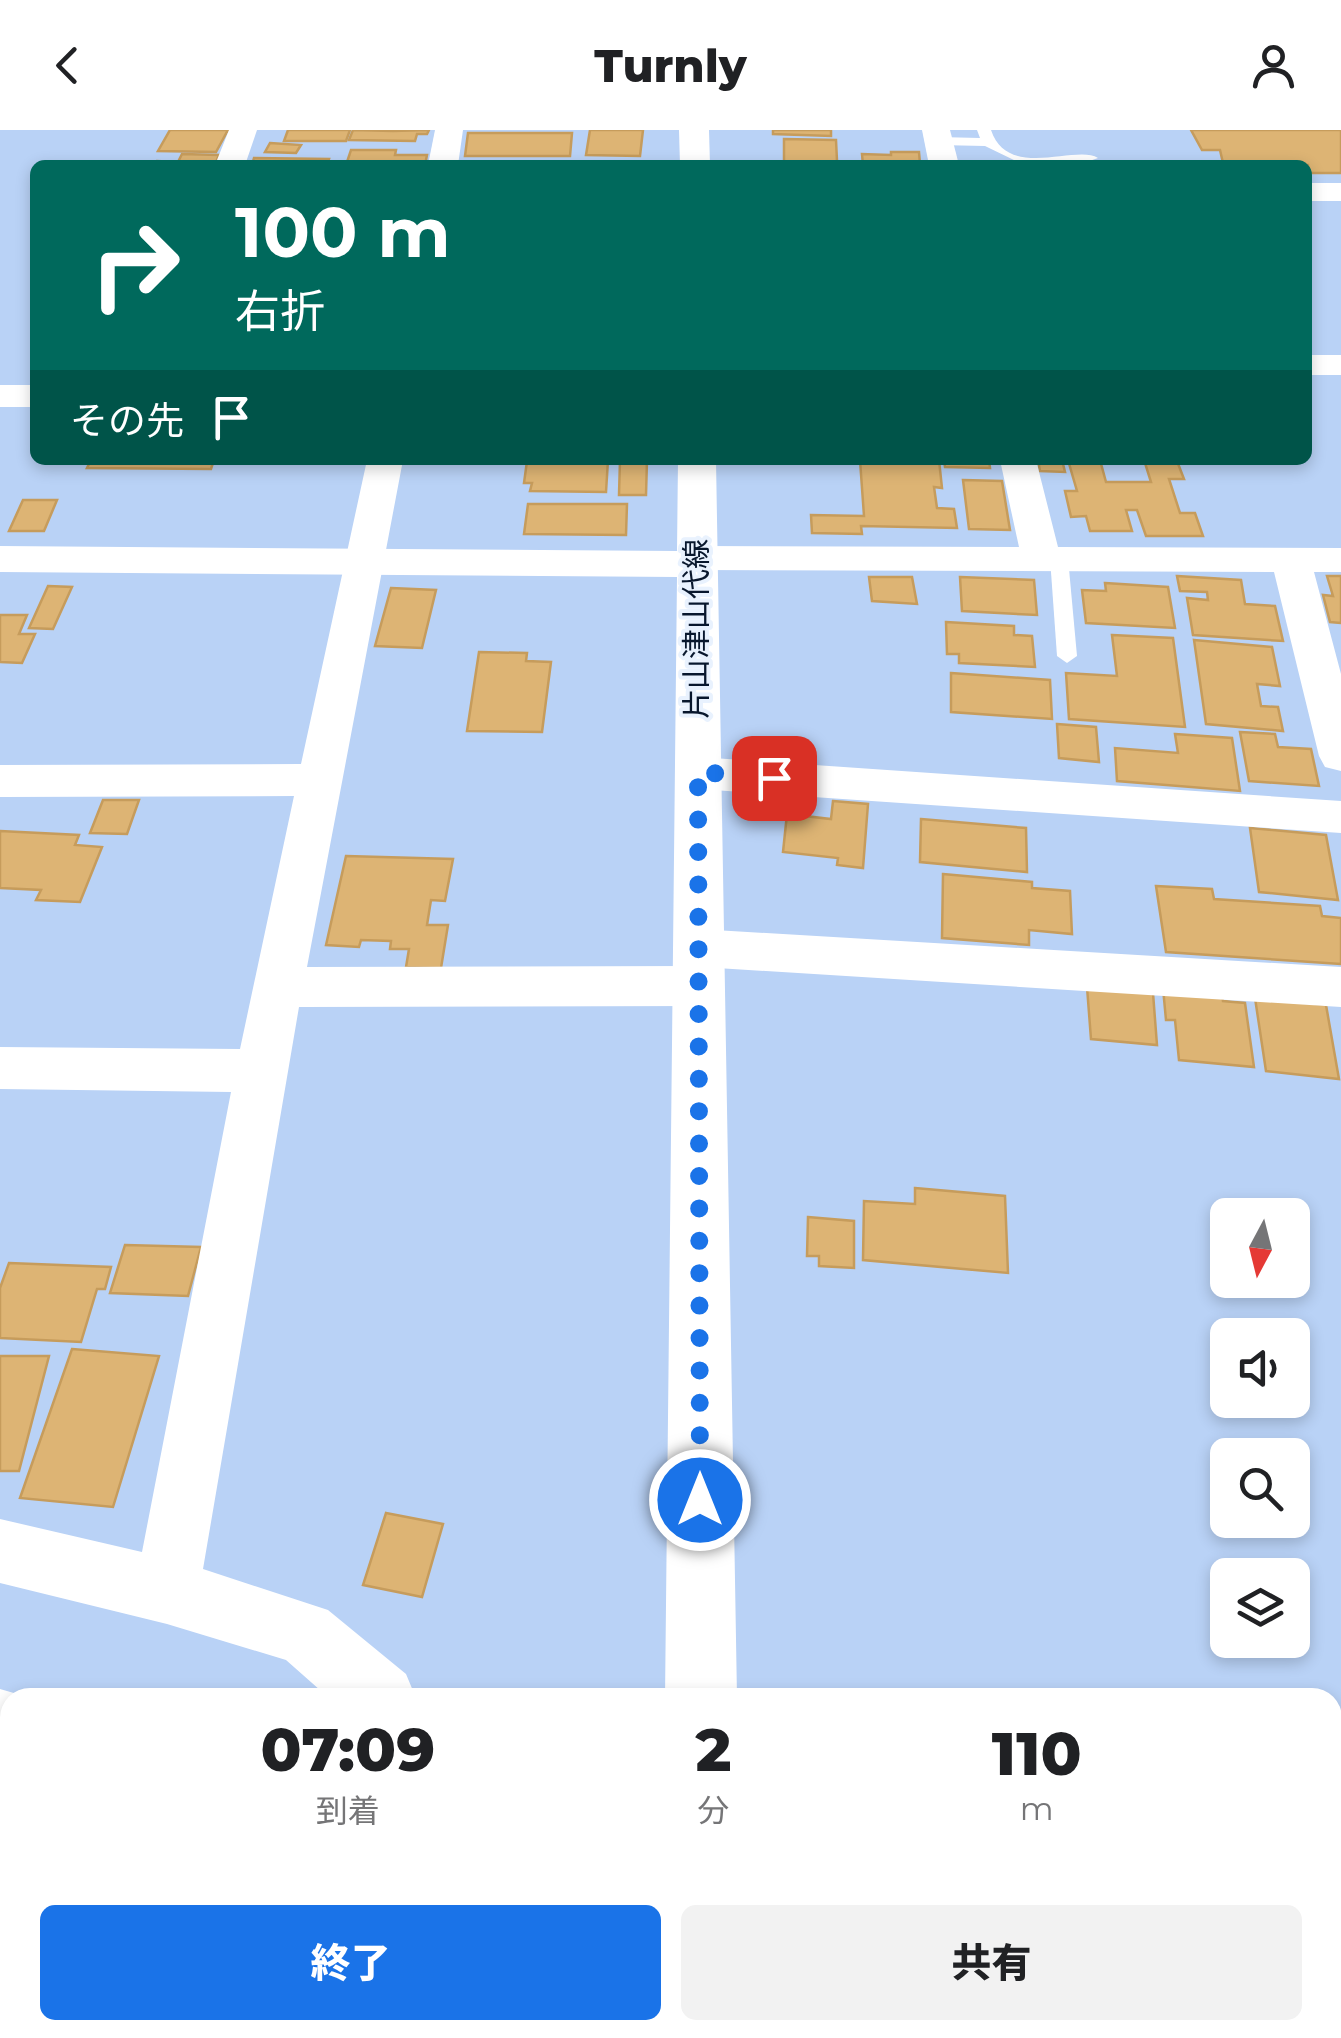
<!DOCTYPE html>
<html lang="ja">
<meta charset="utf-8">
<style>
body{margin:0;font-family:Montserrat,"Noto Sans JP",sans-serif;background:#f2f2f2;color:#202124;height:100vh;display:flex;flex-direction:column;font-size:38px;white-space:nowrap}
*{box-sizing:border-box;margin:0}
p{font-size:32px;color:#757577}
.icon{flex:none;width:55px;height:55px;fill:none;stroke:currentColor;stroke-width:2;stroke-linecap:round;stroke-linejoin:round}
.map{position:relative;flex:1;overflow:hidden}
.panel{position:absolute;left:0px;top:1558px;width:1342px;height:352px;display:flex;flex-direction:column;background:#fff;border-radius:30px 30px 0 0;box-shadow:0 5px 15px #0003}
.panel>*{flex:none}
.top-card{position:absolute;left:30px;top:30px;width:1282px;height:305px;border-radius:15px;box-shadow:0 5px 15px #0003;background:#00695c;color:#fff;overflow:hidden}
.needle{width:65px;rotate:187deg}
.controls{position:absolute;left:1210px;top:1068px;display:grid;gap:20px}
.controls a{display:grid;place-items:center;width:100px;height:100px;border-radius:15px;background:#fff;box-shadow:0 5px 15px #0003;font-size:50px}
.pin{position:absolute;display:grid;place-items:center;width:85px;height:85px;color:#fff;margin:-42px;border-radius:20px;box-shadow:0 5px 15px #0006}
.me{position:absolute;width:110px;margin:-55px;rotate:0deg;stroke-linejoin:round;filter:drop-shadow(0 0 8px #0008)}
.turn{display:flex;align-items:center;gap:35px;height:210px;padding:0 40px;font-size:45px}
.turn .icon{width:130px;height:130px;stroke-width:2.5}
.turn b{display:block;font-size:70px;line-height:85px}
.then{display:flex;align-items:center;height:95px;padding:0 40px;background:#0003;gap:20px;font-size:38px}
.eta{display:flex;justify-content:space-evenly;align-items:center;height:170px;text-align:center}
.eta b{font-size:60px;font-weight:800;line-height:70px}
.cta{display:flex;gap:20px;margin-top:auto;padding:20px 40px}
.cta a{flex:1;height:115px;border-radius:15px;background:#1a73e8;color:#fff;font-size:40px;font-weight:800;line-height:115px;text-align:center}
.cta a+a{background:#f2f2f2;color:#202124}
header{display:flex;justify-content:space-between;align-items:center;height:130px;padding:0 40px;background:#fff;font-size:45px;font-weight:800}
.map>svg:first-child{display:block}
</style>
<header><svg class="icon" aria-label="back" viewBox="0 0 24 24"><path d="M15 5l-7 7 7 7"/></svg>Turnly<svg class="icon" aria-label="person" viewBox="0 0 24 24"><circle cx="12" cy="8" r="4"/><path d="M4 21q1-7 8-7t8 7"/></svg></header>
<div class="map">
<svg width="1341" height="1908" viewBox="0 0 1341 1908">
<rect width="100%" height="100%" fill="#b9d2f6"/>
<g fill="#ddb474" stroke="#c69c5c" stroke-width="2.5">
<path d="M 170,0 L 228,0 L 216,22 L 158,21 Z"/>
<path d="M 288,0 L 350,0 L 346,11 L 284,11 Z"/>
<path d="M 353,0 L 393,1 L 429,0 L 427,4 L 417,4 L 415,11 L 349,10 Z"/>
<path d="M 590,0 L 643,0 L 640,26 L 586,25 Z"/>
<path d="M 773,0 L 831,0 L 831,6 L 773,4 Z"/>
<path d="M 1191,0 L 1341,0 L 1341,43 L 1308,43 L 1308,35 L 1223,33 L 1220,20 L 1202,20 Z"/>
<path d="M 468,3 L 572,3 L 570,26 L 465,26 Z"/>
<path d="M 784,9 L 836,10 L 837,31 L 833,35 L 784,35 Z"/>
<path d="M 270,13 L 301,15 L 296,23 L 265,22 Z"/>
<path d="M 351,20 L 396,20 L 395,25 L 427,25 L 425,35 L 346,35 Z"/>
<path d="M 891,22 L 919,22 L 920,34 L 863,35 L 862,24 L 891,25 Z"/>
<path d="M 182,24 L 219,25 L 215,35 L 155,35 L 157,31 L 178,32 Z"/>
<path d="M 254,28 L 329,29 L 327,35 L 252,35 Z"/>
<path d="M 91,330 L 214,330 L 211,339 L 87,338 Z"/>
<path d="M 608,330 L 606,362 L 530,361 L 532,353 L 524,353 L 527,331 Z"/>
<path d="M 620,330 L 647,330 L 646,365 L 619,365 Z"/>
<path d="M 860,330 L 939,330 L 942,358 L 934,357 L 937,378 L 954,379 L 957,398 L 861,396 L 862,404 L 812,403 L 811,385 L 864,386 Z"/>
<path d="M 944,330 L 989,330 L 990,338 L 945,337 Z"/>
<path d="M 1038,330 L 1062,330 L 1065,342 L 1040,341 Z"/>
<path d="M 1068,330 L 1100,330 L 1106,352 L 1151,352 L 1145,333 L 1177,331 L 1184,349 L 1169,349 L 1180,383 L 1195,383 L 1203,406 L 1146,406 L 1137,380 L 1126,380 L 1132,401 L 1090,401 L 1086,386 L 1071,387 L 1065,361 L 1077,361 Z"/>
<path d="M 963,350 L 1002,351 L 1010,400 L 969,399 Z"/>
<path d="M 23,370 L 57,370 L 44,401 L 9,401 Z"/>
<path d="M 528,374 L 627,374 L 626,405 L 524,404 Z"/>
<path d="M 1177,446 L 1241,450 L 1245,474 L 1275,476 L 1283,511 L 1193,505 L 1187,468 L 1208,470 L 1207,462 L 1180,461 Z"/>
<path d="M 1327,446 L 1341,446 L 1341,493 L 1330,492 L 1323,465 L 1333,466 Z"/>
<path d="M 869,447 L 912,447 L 917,474 L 872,471 Z"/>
<path d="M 960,447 L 1034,450 L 1037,485 L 962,481 Z"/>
<path d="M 1105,453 L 1168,457 L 1175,498 L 1086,493 L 1082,460 L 1106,461 Z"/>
<path d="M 48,456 L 72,457 L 53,499 L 29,498 Z"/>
<path d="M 391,458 L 436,460 L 422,518 L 375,516 Z"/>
<path d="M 0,485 L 27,485 L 19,504 L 35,504 L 22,533 L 0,532 Z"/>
<path d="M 946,492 L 1014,496 L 1014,505 L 1032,506 L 1035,537 L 959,533 L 959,524 L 947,524 Z"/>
<path d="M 1112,505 L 1173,508 L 1185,597 L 1069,589 L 1066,543 L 1117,546 Z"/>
<path d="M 1194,510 L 1272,517 L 1280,556 L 1257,554 L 1261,576 L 1278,577 L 1283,601 L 1206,594 Z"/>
<path d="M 479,522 L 527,523 L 526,531 L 551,532 L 542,602 L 467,601 Z"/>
<path d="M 951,543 L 1050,550 L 1052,589 L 951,582 Z"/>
<path d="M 1057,594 L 1096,597 L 1099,632 L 1059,628 Z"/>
<path d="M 1240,602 L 1275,604 L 1278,617 L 1311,619 L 1319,656 L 1249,651 Z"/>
<path d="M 1175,604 L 1232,608 L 1240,661 L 1117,651 L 1115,618 L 1178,623 Z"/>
<path d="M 103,670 L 139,670 L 127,704 L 90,703 Z"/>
<path d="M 833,671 L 868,674 L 863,738 L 837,735 L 838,728 L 783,722 L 787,684 L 831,689 Z"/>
<path d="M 921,689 L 1026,698 L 1027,742 L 920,732 Z"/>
<path d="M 1250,698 L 1326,705 L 1338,770 L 1259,762 Z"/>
<path d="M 0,701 L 79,705 L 75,715 L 102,717 L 80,772 L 36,770 L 41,760 L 0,758 Z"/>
<path d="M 346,726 L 453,729 L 445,771 L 431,770 L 427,795 L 448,795 L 441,838 L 406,837 L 409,819 L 390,819 L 391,811 L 361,810 L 359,817 L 326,815 Z"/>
<path d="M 943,744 L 1032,752 L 1032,758 L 1070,761 L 1072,804 L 1029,800 L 1029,815 L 942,808 Z"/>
<path d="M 1156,756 L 1212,759 L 1214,769 L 1320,776 L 1322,786 L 1341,788 L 1341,834 L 1166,822 Z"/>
<path d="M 1087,857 L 1153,863 L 1157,915 L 1091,909 Z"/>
<path d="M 1163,858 L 1222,863 L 1223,871 L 1245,873 L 1254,937 L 1179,930 L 1175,890 L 1166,890 Z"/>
<path d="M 1255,868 L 1326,875 L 1339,949 L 1266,941 Z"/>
<path d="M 915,1058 L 1005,1066 L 1008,1143 L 863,1130 L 864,1071 L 915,1074 Z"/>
<path d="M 808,1087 L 854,1091 L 854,1138 L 819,1136 L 819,1126 L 807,1126 Z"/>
<path d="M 125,1115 L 201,1117 L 188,1166 L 110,1163 Z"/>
<path d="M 9,1133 L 111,1137 L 105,1159 L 97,1159 L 81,1212 L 0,1208 L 0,1158 Z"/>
<path d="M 72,1219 L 159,1226 L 113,1377 L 20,1368 Z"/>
<path d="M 0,1226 L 49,1226 L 19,1341 L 0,1341 Z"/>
<path d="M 386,1383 L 443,1394 L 422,1467 L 363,1455 Z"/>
</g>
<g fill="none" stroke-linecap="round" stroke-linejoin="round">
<g fill="#fff" fill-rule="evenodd">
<path d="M 977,0 L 991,0 C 1008,51 1076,14 1098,28 L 1078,35 L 1024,35 L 985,16 L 938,15 L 931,11 L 938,7 L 980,8 Z"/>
<path d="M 1059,422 L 1068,428 L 1077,526 L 1067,533 L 1057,526 L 1050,428 Z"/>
</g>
<g fill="#fff" fill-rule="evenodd">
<path d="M 229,0 L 257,0 L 245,35 L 215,35 Z"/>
<path d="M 435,0 L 463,0 L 458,35 L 428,35 Z"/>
<path d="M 922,0 L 950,0 L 959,35 L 929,35 Z"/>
<rect x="1308" y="53" width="33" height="18"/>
<rect x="1308" y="225" width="33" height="20"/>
<rect x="0" y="255" width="35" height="22"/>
<path d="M 367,330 L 403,330 L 307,837 L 696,836 L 681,831 L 673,818 L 681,805 L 698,799 L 1341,837 L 1341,877 L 701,837 L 716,842 L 723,856 L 716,870 L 698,876 L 299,877 L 203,1439 L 328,1480 L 406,1544 L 416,1568 L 329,1568 L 286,1530 L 167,1494 L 0,1453 L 0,1389 L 142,1422 L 231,962 L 0,959 L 0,917 L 240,919 L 294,666 L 0,667 L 0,635 L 301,634 Z"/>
<path d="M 1000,330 L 1036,330 L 1058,417 L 1341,418 L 1341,442 L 1314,442 L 1341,544 L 1341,641 L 1325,637 L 1319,626 L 1274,442 L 697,440 L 683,437 L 677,428 L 683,419 L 697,416 L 1019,417 Z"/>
<path d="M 698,627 L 1341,671 L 1341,703 L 698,659 L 682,654 L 676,643 L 682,632 Z"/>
</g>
<g fill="#fff" fill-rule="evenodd">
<path d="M 679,0 L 709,0 L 710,35 L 680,35 Z"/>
<path d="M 678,330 L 716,330 L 737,1568 L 665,1568 L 677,447 L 0,442 L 0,416 L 677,421 Z"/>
<path d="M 0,1559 L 31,1568 L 10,1568 L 10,1631 L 0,1631 Z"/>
<rect x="664" y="1900" width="80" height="8"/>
</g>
</g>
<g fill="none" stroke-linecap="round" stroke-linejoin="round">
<path stroke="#1a73e8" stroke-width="18" stroke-dasharray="0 32.4" d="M 700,1370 L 698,642 L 774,648"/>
</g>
<g text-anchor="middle" stroke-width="8" stroke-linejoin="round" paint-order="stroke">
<g font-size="30" fill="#08172d" stroke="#e9f2fe">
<text transform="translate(697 499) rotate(-90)" y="10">片山津山代線</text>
</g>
</g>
</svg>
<div class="controls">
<a><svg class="needle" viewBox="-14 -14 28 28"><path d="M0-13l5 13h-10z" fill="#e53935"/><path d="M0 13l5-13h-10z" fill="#757577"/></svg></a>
<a><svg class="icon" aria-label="sound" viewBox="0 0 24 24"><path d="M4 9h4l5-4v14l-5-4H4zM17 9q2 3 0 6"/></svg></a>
<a><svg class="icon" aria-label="search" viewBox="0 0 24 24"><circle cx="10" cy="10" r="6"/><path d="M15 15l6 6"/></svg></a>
<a><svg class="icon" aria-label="layers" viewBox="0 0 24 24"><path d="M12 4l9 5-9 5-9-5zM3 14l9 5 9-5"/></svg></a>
</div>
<div class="pin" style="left:774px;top:648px;background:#d93025"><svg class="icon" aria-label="arrive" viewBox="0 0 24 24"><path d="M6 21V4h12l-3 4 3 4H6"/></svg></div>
<svg class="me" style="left:700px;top:1370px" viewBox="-20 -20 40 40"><circle r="17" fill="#1a73e8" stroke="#fff" stroke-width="3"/><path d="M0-11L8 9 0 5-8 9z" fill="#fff"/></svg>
<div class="top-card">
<div class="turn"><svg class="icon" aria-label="right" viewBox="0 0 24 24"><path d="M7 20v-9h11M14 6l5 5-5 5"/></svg><div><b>100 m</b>右折</div></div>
<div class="then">その先<svg class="icon" aria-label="arrive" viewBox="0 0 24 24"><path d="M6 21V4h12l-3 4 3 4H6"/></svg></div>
</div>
<section class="panel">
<div class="eta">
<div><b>07:09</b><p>到着</p></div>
<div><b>2</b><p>分</p></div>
<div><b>110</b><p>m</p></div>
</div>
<div class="cta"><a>終了</a><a>共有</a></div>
</section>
</div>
